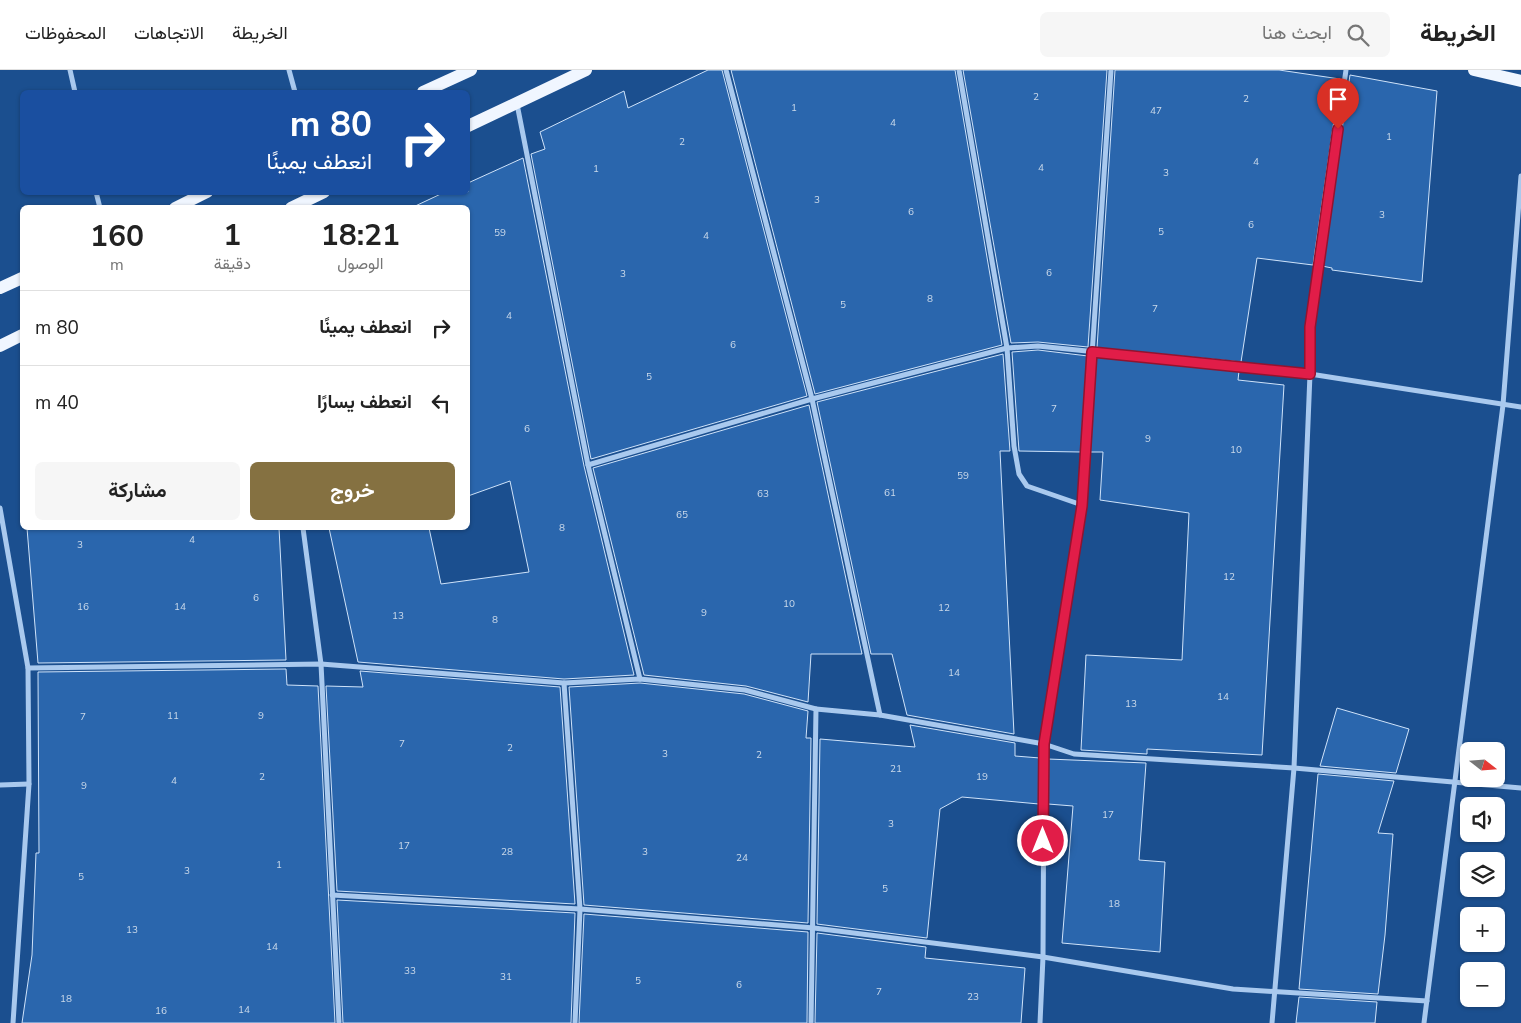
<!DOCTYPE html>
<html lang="ar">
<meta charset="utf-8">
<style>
body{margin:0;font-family:"Nunito Sans",Vazirmatn,sans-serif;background:#f6f6f6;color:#222;direction:rtl;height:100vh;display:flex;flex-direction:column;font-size:19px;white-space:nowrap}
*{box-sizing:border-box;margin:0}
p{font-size:16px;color:#767676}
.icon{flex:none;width:28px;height:28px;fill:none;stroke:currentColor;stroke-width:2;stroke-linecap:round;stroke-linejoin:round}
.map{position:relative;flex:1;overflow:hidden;direction:ltr}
.sheet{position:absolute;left:20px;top:135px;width:450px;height:325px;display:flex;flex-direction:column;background:#fff;border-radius:8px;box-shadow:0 1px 4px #0004;direction:rtl}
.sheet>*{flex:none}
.guide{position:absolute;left:20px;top:20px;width:450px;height:105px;border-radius:8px;box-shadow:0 1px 4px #0004;direction:rtl;background:#1a4fa0;color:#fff;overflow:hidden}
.needle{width:32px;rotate:107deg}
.buttons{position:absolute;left:1460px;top:672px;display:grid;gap:10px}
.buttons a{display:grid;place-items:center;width:45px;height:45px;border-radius:8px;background:#fff;box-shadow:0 1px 4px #0004;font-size:25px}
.pin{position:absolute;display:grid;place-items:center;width:42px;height:42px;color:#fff;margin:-51px -21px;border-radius:50% 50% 50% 0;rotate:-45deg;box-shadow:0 0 5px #0007}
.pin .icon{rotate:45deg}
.me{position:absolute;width:55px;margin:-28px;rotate:0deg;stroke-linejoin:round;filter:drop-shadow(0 0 4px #0008)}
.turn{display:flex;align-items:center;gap:18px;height:105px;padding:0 15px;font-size:22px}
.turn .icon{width:65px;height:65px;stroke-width:2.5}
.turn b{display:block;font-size:35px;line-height:42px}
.eta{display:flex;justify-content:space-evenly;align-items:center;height:85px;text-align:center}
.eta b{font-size:30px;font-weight:700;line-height:35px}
.button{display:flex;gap:10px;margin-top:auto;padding:10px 15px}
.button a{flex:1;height:58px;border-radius:8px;background:#857141;color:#fff;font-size:20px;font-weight:700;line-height:58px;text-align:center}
.button a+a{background:#f6f6f6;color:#222}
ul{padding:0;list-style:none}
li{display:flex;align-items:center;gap:15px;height:75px;padding:0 15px;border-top:1px solid #e0e0e0}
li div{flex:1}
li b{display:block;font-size:19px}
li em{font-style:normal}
header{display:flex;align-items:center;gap:30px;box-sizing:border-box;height:70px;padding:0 25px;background:#fff;border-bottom:1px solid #e0e0e0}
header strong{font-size:24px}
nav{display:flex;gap:28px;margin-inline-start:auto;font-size:18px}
.search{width:350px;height:45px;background:#f6f6f6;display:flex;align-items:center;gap:12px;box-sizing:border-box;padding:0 18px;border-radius:8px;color:#767676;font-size:19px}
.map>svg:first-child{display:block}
</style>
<header>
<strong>الخريطة</strong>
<div class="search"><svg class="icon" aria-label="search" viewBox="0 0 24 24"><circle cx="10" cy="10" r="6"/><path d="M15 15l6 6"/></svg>ابحث هنا</div>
<nav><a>الخريطة</a><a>الاتجاهات</a><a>المحفوظات</a></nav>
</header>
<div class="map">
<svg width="1521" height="953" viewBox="0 0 1521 953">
<rect width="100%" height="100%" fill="#1b4f8f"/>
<g fill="#2a66ad" stroke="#cfe3fa">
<path d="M 708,0 L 722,0 L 807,326 L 591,389 L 531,84 L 545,79 L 540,62 L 624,21 L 628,38 Z"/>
<path d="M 731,0 L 955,0 L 1002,275 L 815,324 Z"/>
<path d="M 963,0 L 1107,0 L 1088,277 L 1038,272 L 1011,273 Z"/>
<path d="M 1115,0 L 1279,0 L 1340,9 L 1313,195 L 1257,188 L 1241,292 L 1097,278 Z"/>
<path d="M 1350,5 L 1437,21 L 1422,212 L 1332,200 L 1332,198 L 1322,196 Z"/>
<path d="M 523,88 L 584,396 L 634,605 L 564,609 L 358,592 L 329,458 L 429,458 L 441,514 L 529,502 L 510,411 L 468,426 L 468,138 L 411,138 L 445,122 L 468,122 L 468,113 Z"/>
<path d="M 1038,280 L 1088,286 L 1081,382 L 1019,381 L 1012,282 Z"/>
<path d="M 1003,284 L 1010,381 L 1000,381 L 1014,664 L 907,645 L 892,584 L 871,584 L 817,332 Z"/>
<path d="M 1096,286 L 1239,301 L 1238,310 L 1284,315 L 1262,685 L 1147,679 L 1147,684 L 1081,680 L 1086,585 L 1182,590 L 1189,443 L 1100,430 L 1103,382 L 1090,382 Z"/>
<path d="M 809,335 L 862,584 L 811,584 L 808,632 L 746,616 L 644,605 L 593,398 Z"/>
<path d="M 27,458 L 279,458 L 286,590 L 38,593 Z"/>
<path d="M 286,599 L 287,615 L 318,616 L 335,953 L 22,953 L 32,885 L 36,783 L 39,783 L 38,602 Z"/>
<path d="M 360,601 L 560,617 L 575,834 L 337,821 L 326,616 L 363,617 Z"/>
<path d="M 640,613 L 744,624 L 808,641 L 806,668 L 811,668 L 808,853 L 584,835 L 569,617 Z"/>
<path d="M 1337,638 L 1409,659 L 1396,703 L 1320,696 Z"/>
<path d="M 910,655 L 1015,673 L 1015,686 L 1040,688 L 1039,734 L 962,727 L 940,739 L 927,868 L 817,854 L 820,669 L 915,677 Z"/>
<path d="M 1048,689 L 1146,693 L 1139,790 L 1165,792 L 1160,882 L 1062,873 L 1073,736 L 1048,734 Z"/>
<path d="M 1318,704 L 1394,711 L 1378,763 L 1393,764 L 1385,865 L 1378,924 L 1299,919 Z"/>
<path d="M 337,830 L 575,843 L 571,953 L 343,953 Z"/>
<path d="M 584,844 L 808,862 L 807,953 L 579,953 Z"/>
<path d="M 817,863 L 926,877 L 925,888 L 1025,898 L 1021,953 L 815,953 Z"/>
<path d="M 1299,927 L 1377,932 L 1375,953 L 1296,953 Z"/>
</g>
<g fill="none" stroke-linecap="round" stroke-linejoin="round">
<g stroke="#a9c9ee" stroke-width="5">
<path d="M 70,0 L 75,22"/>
<path d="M 289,0 L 295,22"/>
<path d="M 726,0 L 812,329 L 880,645 L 816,639"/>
<path d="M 959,0 L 1007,278 L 1014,376 L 1019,404 L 1027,416 L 1082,435"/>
<path d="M 517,34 L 588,395 L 640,609"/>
<path d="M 96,122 L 100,138"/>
<path d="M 588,395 L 812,329 L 1007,278 L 1038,276 L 1310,304 L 1521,337"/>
<path d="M 0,438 L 28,598 L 29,714 L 13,953"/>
<path d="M 303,458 L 321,594 L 339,953"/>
<path d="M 28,598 L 321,594 L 564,613 L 640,609 L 745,620 L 816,639 L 811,953"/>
<path d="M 564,613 L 580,839 L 575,953"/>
<path d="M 880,645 L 1044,674 L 1074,684 L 1294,698 L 1521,718"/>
<path d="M 0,715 L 29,714"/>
<path d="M 332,825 L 580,839 L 814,858 L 1043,887 L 1233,919 L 1427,931"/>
<path d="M 1040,953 L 1043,887 L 1044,674 L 1082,435 L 1111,0"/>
<path d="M 1272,953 L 1294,698 L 1310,304 L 1309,257 L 1346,0"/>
<path d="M 1424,953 L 1503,335 L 1521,106"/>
</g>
<g stroke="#f0f6ff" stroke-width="12">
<path d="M 1474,0 L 1521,11"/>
<path d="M 423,22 L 471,0"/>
<path d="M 468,56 L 586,0"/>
<path d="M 175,138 L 207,122"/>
<path d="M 291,138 L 324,122"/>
<path d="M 0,218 L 22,208"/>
<path d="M 0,276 L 22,265"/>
</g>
</g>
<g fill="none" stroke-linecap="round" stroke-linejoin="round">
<g stroke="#92132f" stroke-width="12">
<path id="route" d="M 1043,771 L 1044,674 L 1082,436 L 1092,282 L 1310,304 L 1310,257 L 1338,59"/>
</g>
<use href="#route" stroke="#e11d48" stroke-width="9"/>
</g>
<g text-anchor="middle" stroke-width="5" stroke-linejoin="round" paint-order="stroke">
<g font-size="10" fill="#cad9ea">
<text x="1036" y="30">2</text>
<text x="1246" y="32">2</text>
<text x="794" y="41">1</text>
<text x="1156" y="44">47</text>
<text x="893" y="56">4</text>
<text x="1389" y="70">1</text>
<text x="682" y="75">2</text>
<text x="1256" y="95">4</text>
<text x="1041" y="101">4</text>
<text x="596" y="102">1</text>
<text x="1166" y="106">3</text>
<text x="817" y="133">3</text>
<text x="911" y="145">6</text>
<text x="1382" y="148">3</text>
<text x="1251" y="158">6</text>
<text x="1161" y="165">5</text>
<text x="500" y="166">59</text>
<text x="706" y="169">4</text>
<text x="1049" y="206">6</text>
<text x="623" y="207">3</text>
<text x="930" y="232">8</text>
<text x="843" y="238">5</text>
<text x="1155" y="242">7</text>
<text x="509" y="249">4</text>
<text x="733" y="278">6</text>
<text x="649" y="310">5</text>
<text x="1054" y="342">7</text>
<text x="527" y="362">6</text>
<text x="1148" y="372">9</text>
<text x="1236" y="383">10</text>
<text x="963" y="409">59</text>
<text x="890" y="426">61</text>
<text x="763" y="427">63</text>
<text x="682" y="448">65</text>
<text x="562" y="461">8</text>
<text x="192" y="473">4</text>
<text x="80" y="478">3</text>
<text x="1229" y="510">12</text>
<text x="256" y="531">6</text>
<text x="789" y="537">10</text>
<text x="83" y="540">16</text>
<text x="180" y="540">14</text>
<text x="944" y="541">12</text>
<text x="704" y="546">9</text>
<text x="398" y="549">13</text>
<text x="495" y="553">8</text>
<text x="954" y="606">14</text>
<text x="1223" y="630">14</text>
<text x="1131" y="637">13</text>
<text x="173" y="649">11</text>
<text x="261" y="649">9</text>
<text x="83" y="650">7</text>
<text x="402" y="677">7</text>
<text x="510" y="681">2</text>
<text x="665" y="687">3</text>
<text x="759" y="688">2</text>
<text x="896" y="702">21</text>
<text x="262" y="710">2</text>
<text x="982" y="710">19</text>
<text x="174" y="714">4</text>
<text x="84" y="719">9</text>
<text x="1108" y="748">17</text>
<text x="891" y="757">3</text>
<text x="404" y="779">17</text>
<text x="507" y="785">28</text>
<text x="645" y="785">3</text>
<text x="742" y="791">24</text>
<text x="279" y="798">1</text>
<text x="187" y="804">3</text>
<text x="81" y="810">5</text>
<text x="885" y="822">5</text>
<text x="1114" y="837">18</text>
<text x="132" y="863">13</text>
<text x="272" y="880">14</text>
<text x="410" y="904">33</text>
<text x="506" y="910">31</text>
<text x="638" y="914">5</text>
<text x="739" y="918">6</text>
<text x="879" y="925">7</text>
<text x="973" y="930">23</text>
<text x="66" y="932">18</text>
<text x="244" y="943">14</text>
<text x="161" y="944">16</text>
</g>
</g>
</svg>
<div class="buttons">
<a><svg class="needle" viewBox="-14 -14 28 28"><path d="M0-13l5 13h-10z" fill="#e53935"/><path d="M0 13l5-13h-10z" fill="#767676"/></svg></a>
<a><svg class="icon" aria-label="sound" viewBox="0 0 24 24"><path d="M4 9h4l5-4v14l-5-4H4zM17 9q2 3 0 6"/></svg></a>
<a><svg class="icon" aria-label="layers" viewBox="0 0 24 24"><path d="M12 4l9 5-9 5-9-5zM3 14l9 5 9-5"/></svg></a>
<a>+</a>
<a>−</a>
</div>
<div class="pin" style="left:1338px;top:59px;background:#d93025"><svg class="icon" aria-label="arrive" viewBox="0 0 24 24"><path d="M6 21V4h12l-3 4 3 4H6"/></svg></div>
<svg class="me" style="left:1043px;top:771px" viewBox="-20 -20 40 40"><circle r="17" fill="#e11d48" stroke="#fff" stroke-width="3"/><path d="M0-11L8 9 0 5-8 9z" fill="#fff"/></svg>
<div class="guide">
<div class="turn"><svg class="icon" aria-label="right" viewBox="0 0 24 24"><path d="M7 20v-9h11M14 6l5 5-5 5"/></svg><div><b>80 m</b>انعطف يمينًا</div></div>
</div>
<section class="sheet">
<div class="eta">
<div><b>18:21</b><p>الوصول</p></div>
<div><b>1</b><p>دقيقة</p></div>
<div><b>160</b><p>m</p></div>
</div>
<ul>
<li><svg class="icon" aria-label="right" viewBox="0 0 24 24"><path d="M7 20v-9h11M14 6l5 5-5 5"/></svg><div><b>انعطف يمينًا</b></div><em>80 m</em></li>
<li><svg class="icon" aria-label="left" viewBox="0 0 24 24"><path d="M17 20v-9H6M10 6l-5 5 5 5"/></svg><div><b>انعطف يسارًا</b></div><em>40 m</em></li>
</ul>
<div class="button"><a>خروج</a><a>مشاركة</a></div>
</section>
</div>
